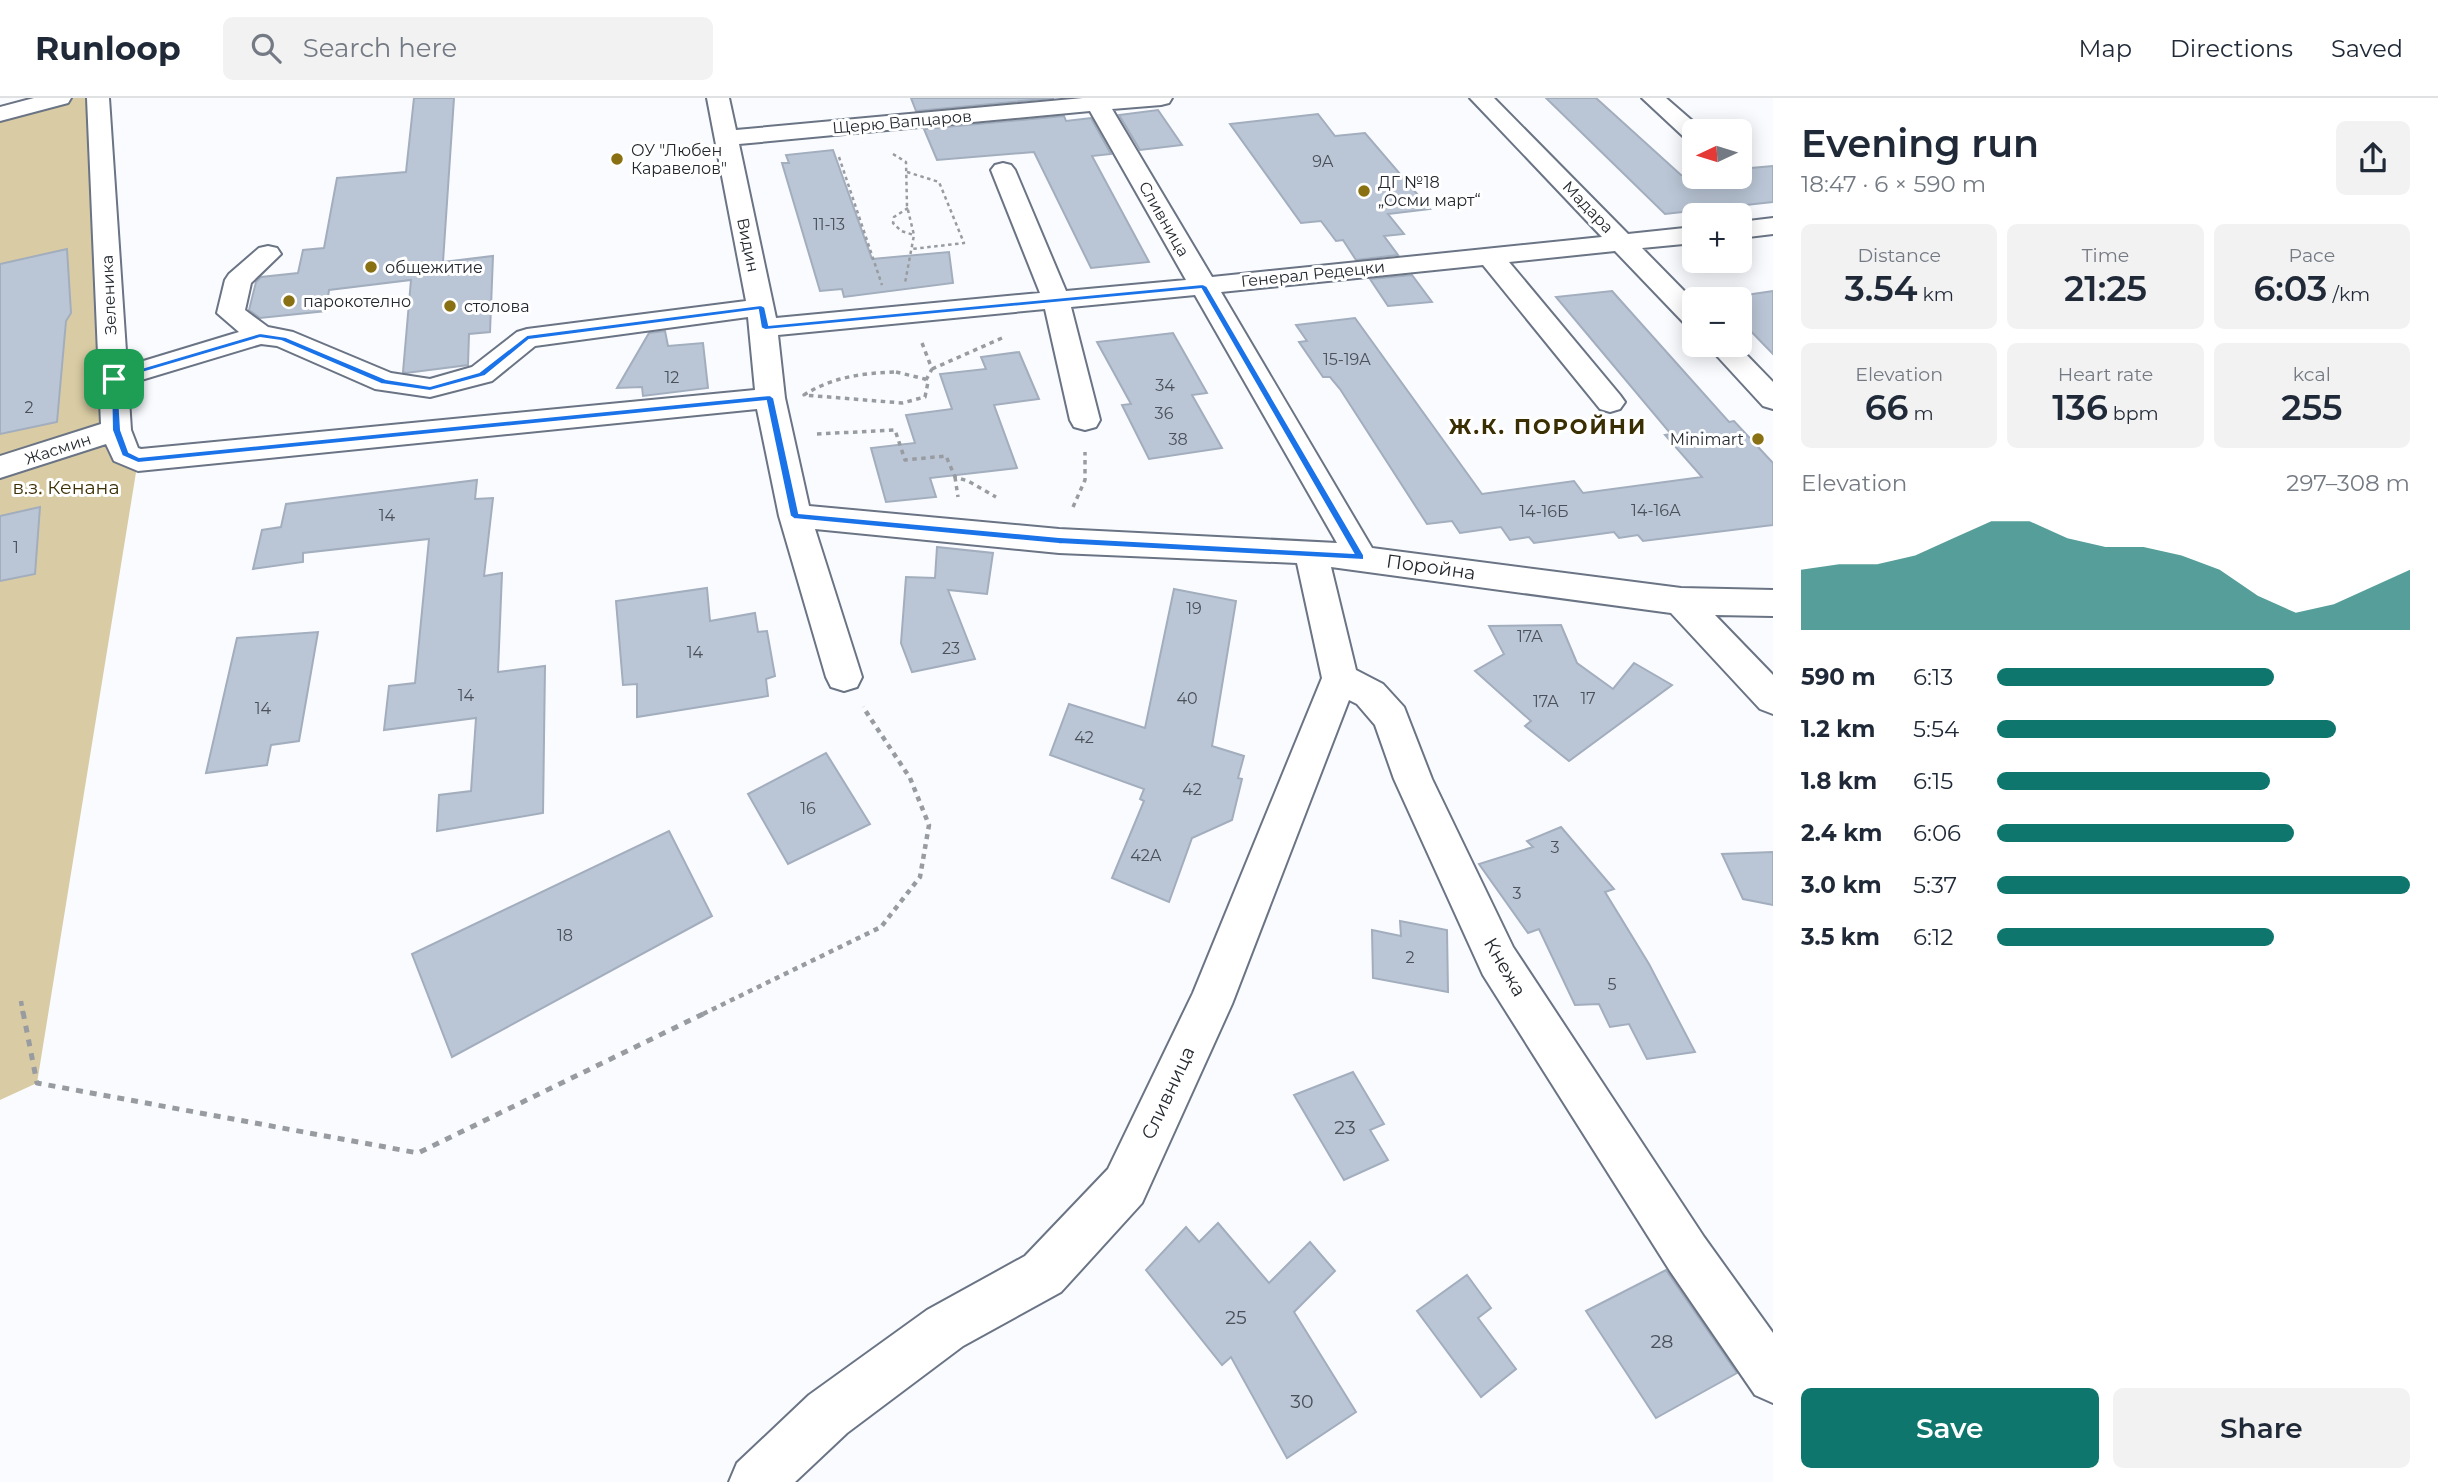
<!DOCTYPE html>
<html lang="en">
<head>
<meta charset="utf-8">
<style>
  :root { --surface:#fff; --page:#f2f2f3; --text:#1f2937; --muted:#747a83; --line:#e0e1e3; --accent:#0f766e }
  body { margin:0; font-family:Montserrat,sans-serif; background:var(--page); color:var(--text); height:100vh; display:flex; flex-direction:column; font-size:26px; white-space:nowrap }
  * { box-sizing:border-box; margin:0 }
  p { font-size:23px; color:var(--muted) }
  .icon { flex:none; width:38px; height:38px; fill:none; stroke:currentColor; stroke-width:2; stroke-linecap:round; stroke-linejoin:round }
  .map { position:relative; flex:1; overflow:hidden }
  .panel { display:flex; flex-direction:column; background:var(--surface); width:665px }
  .panel>* { flex:none }
  .needle { width:46px; rotate:266deg }
  .buttons { position:absolute; left:1682px; top:21px; display:grid; gap:14px }
  .buttons a { display:grid; place-items:center; width:70px; height:70px; border-radius:10px; background:var(--surface); box-shadow:0 4px 18px #0003; font-size:35px }
  .pin { position:absolute; display:grid; place-items:center; width:60px; height:60px; color:#fff; margin:-30px; border-radius:14px; box-shadow:0 4px 10px #0006 }
  .round { display:grid; place-items:center; flex:none; width:74px; height:74px; border-radius:10px; background:var(--page) }
  .overview { display:flex; align-items:center; justify-content:space-between; height:119px; padding:0 28px }
  h1 { font-size:38px; font-weight:600; line-height:52px }
  .stats { display:grid; grid-template-columns:repeat(3,1fr); gap:10px; height:119px; padding:7px 28px }
  .stats div { display:grid; align-content:center; border-radius:10px; background:var(--page); text-align:center }
  .stats b { font-size:35px; font-weight:600 }
  .stats small { font-size:19px; font-weight:400 }
  .stats p { font-size:19px }
  .chart { height:196px; padding:14px 28px }
  .chart p { display:flex; justify-content:space-between }
  .chart svg { width:100%; height:126px; margin-top:7px; fill:var(--accent); opacity:.7 }
  .button { display:flex; gap:14px; margin-top:auto; padding:14px 28px }
  .button a { flex:1; height:80px; border-radius:10px; background:var(--accent); color:#fff; font-size:28px; font-weight:600; line-height:80px; text-align:center }
  .button a+a { background:var(--page); color:var(--text) }
  ul { padding:0 28px; list-style:none; font-size:23px }
  li { display:grid; grid-template-columns:112px 84px 1fr; align-items:center; height:52px }
  li i { height:18px; border-radius:9px; background:var(--accent) }
  header { display:flex; align-items:center; gap:42px; box-sizing:border-box; height:98px; padding:0 35px; background:var(--surface); border-bottom:2px solid var(--line) }
  header strong { font-size:33px }
  nav { display:flex; gap:38px; margin-inline-start:auto; font-size:24px }
  .search { width:490px; height:63px; background:var(--page); display:flex; align-items:center; gap:18px; box-sizing:border-box; padding:0 24px; border-radius:10px; color:var(--muted); font-size:26px }
  main { display:flex; flex:1; min-height:0 }
  .map>svg:first-child { display:block }
</style>
</head>
<body>
<header>
<strong>Runloop</strong>
<div class="search"><svg class="icon" aria-label="search" viewBox="0 0 24 24"><circle cx="10" cy="10" r="6"/><path d="M15 15l6 6"/></svg>Search here</div>
<nav><a>Map</a><a>Directions</a><a>Saved</a></nav>
</header>
<main>
<div class="map">
<svg width="1773" height="1384" viewBox="0 0 1773 1384">
  <rect width="100%" height="100%" fill="#f9fbff"/>
  <!-- green -->
  <polygon fill="#d9cca4" points="60,0 98,0 116,332 138,362 37,985 0,1002 0,16"/>
  <!-- building -->
  <g fill="#bac6d6" stroke="#a2adbd" stroke-width="2">
    <polygon points="414,0 454,0 443,164 493,158 490,234 469,236 468,267 406,275 403,274 411,182 329,192 326,213 260,220 249,212 256,184 261,179 298,175 303,152 324,150 337,80 406,74"/>
    <polygon points="911,0 1054,0 916,13"/>
    <polygon points="1546,0 1596,0 1681,77 1740,79 1740,71 1773,68 1773,104 1665,116"/>
    <polygon points="1158,12 1182,47 1140,52 1119,17"/>
    <polygon points="1318,16 1335,38 1365,35 1430,111 1388,116 1404,136 1384,138 1398,157 1356,162 1343,142 1336,143 1321,123 1301,125 1230,26"/>
    <polygon points="1064,18 1066,23 1091,20 1111,56 1092,58 1149,164 1091,170 1034,54 937,62 924,31"/>
    <polygon points="833,52 872,161 949,154 953,185 844,199 842,191 820,193 782,65 789,65 786,57"/>
    <polygon points="67,151 71,215 66,223 57,324 0,336 0,166"/>
    <polygon points="1412,177 1432,204 1388,208 1370,181"/>
    <polygon points="1612,193 1729,324 1734,323 1773,365 1773,427 1643,443 1638,437 1619,440 1614,434 1534,445 1529,439 1510,442 1501,429 1460,435 1452,423 1427,426 1340,291 1330,279 1323,279 1299,244 1307,243 1296,227 1355,220 1482,396 1574,383 1583,395 1702,379 1665,337 1671,336 1556,199"/>
    <polygon points="1773,193 1773,256 1740,222 1740,201 1719,201"/>
    <polygon points="665,233 668,248 703,245 708,290 643,298 642,289 617,290 649,235"/>
    <polygon points="1173,235 1207,295 1192,297 1222,350 1149,361 1122,307 1131,306 1097,244"/>
    <polygon points="1019,254 1039,301 994,307 1017,370 930,380 936,399 886,404 871,350 915,345 906,317 952,311 940,276 986,271 981,259"/>
    <polygon points="477,382 475,401 493,400 484,478 502,475 498,574 545,568 543,715 437,733 439,697 471,693 476,620 384,632 389,588 415,585 429,441 303,455 303,464 253,471 262,432 281,429 286,406"/>
    <polygon points="40,409 35,476 0,483 0,418"/>
    <polygon points="937,449 993,455 987,496 948,492 975,561 912,574 901,545 906,479 935,480"/>
    <polygon points="707,490 710,523 755,515 758,534 767,533 775,578 766,581 768,598 637,619 637,586 623,587 616,503"/>
    <polygon points="1174,491 1236,503 1212,648 1244,658 1238,680 1242,681 1232,722 1192,740 1169,804 1112,780 1144,703 1140,701 1144,691 1050,657 1069,606 1145,630"/>
    <polygon points="1561,527 1577,565 1613,591 1634,565 1672,587 1569,663 1525,628 1531,623 1475,573 1504,556 1489,528"/>
    <polygon points="318,534 299,643 271,647 267,667 206,675 237,540"/>
    <polygon points="826,655 870,726 788,766 748,696"/>
    <polygon points="1561,729 1614,791 1605,794 1649,866 1695,954 1647,961 1629,926 1610,929 1599,906 1575,907 1539,831 1528,835 1479,766 1533,749 1527,743"/>
    <polygon points="669,733 712,818 452,959 412,856"/>
    <polygon points="1773,754 1773,807 1743,801 1722,756"/>
    <polygon points="1400,823 1447,832 1448,894 1373,880 1372,832 1401,838"/>
    <polygon points="1353,974 1384,1026 1370,1032 1388,1062 1344,1082 1294,997"/>
    <polygon points="1218,1125 1269,1185 1310,1144 1335,1173 1294,1214 1356,1314 1287,1360 1231,1259 1222,1267 1146,1172 1186,1129 1199,1144"/>
    <polygon points="1666,1172 1737,1275 1656,1320 1586,1213"/>
    <polygon points="1467,1177 1491,1210 1478,1220 1516,1271 1481,1299 1417,1213"/>
  </g>
  <g fill="none" stroke-linecap="round" stroke-linejoin="round">
    <defs>
      <g id="minor">
        <path d="M87,0H109L127,268L239,234L217,215L225,182L229,176L259,150L268,148L277,150L281,156L251,185L245,212L268,229L293,234L391,275L430,281L472,269L517,234L527,231L746,203L707,0H729L736,32L1083,0H1172L1169,5L1161,7L1112,11L1212,179L1602,139L1470,0H1494L1628,136L1694,129V145L1642,150L1694,203V227L1684,225L1615,153L1509,164L1620,297L1625,304L1620,311L1610,314L1600,311L1483,167L1221,194L1372,450L1681,490L1773,492V518L1715,517L1773,577V616L1760,611L1671,515L1331,469L1356,572L1383,586L1404,609L1432,681L1513,849L1704,1139L1773,1235V1305L1755,1297L1670,1173L1483,877L1394,681L1375,627L1357,606L1349,602L1232,906L1142,1105L1061,1194L963,1248L847,1335L795,1384H729L737,1365L809,1297L927,1212L1025,1158L1108,1071L1193,895L1322,580L1297,465L1059,455L815,431L862,579L857,589L844,593L831,589L826,579L779,418L757,311L138,373L114,363L106,346L0,380V358L101,326ZM1090,13L1186,182L1066,193L1015,72L1011,67L1003,65L995,67L991,72L1040,195L776,220L739,46ZM1195,197L1337,445L1059,431L809,408L785,300L778,237L1045,211L1070,322L1074,329L1085,332L1096,329L1100,322L1071,209ZM748,219L755,292L141,351L138,350L131,332L128,286L261,246L277,248L375,291L430,299L492,283L535,248Z"/>
        <polygon points="1642,0 1666,0 1704,33 1694,33 1694,43 1686,41"/>
        <polygon points="1773,120 1773,136 1740,140 1740,124"/>
        <polygon points="1707,247 1737,247 1773,284 1773,311 1763,308"/>
      </g>
      <polygon id="major" points="34,0 71,0 68,5 0,23 0,9"/>
    </defs>
    <!-- minor casing -->
    <use href="#minor" stroke="#6a7484" stroke-width="4"/>
    <!-- major casing -->
    <use href="#major" stroke="#6a7484" stroke-width="4"/>
    <!-- path-far3 -->
    <g stroke="#989ca1" stroke-width="2.5" stroke-dasharray="3.5 3.5" stroke-linecap="butt">
      <polyline points="893,56 906,64 907,108 914,137 905,185"/>
      <polyline points="839,59 882,187"/>
      <polyline points="907,74 939,84 964,145 912,151"/>
      <polyline points="908,110 894,119 893,125 901,133 914,137"/>
    </g>
    <!-- path-far2 -->
    <g stroke="#989ca1" stroke-width="3.5" stroke-dasharray="4.5 4.5" stroke-linecap="butt">
      <polyline points="922,245 932,271 926,282"/>
      <polyline points="932,271 1002,240"/>
      <path d="M896,274L925,281L928,284L925,299L902,305L804,297C832,279 863,275 896,274Z"/>
      <polyline points="817,336 895,332 905,362 946,358 955,379 968,383 996,399"/>
      <polyline points="955,379 958,399"/>
      <polyline points="1073,409 1085,382 1085,354"/>
    </g>
    <!-- path-far1 -->
    <g stroke="#989ca1" stroke-width="4.5" stroke-dasharray="5 5" stroke-linecap="butt">
      <polyline points="21,903 23,916"/>
      <polyline points="703,916 881,829 920,779 929,727 910,680 863,609"/>
    </g>
    <!-- path -->
    <polyline stroke="#989ca1" stroke-width="5" stroke-dasharray="7 7" stroke-linecap="butt" points="23,914 37,985 418,1055 707,914"/>
    <!-- minor -->
    <use href="#minor" fill="#fff" fill-rule="evenodd"/>
    <!-- major -->
    <use href="#major" fill="#fff" fill-rule="evenodd"/>
  </g>
  <!-- route -->
  <path fill="#1a73e8" stroke="#fff" stroke-width="2" fill-rule="evenodd" d="M1203,186L1207,188L1364,457V462L1059,446L794,421L790,418L766,303L138,365L122,358L112,332L111,279L260,235L286,239L386,281L430,288L479,274L527,237L761,207L765,209L769,227ZM1201,191L1353,455L1059,439L799,415L774,300L770,297L139,359L129,354L121,332L118,282L260,240L281,243L381,286L430,293L485,278L529,242L758,212L761,230L765,232Z"/>
  <!-- markers -->
  <g fill="#897012" stroke="#fff" stroke-width="2.5">
    <circle cx="617" cy="61" r="7"/>
    <circle cx="1364" cy="93" r="7"/>
    <circle cx="371" cy="169" r="7"/>
    <circle cx="289" cy="203" r="7"/>
    <circle cx="450" cy="208" r="7"/>
    <circle cx="1758" cy="341" r="7"/>
  </g>
  <g text-anchor="middle" dominant-baseline="central" stroke-width="6" stroke-linejoin="round" paint-order="stroke">
    <!-- far-street labels -->
    <g font-size="16" fill="#24292f" stroke="#fff">
      <text transform="translate(902 24) rotate(-5)">Щерю Вапцаров</text>
      <text transform="translate(1588 109) rotate(46)">Мадара</text>
      <text transform="translate(1164 121) rotate(60)">Сливница</text>
      <text transform="translate(748 147) rotate(78)">Видин</text>
      <text transform="translate(1313 176) rotate(-6)">Генерал Редецки</text>
      <text transform="translate(109 197) rotate(-93)">Зеленика</text>
      <text transform="translate(58 351) rotate(-18)">Жасмин</text>
    </g>
    <!-- far-poi labels -->
    <g font-size="16" fill="#24292f" stroke="#fff" text-anchor="start">
      <text x="631" y="52">ОУ "Любен<tspan x="631" dy="18">Каравелов"</tspan></text>
      <text x="1378" y="84">ДГ №18<tspan x="1378" dy="18">„Осми март“</tspan></text>
      <text x="385" y="169">общежитие</text>
      <text x="303" y="203">парокотелно</text>
      <text x="464" y="208">столова</text>
      <text x="1744" y="341" text-anchor="end">Minimart</text>
    </g>
    <!-- number labels -->
    <g font-size="16" fill="#4a5059">
      <text x="1323" y="63">9А</text>
      <text x="829" y="126">11-13</text>
      <text x="1347" y="261">15-19А</text>
      <text x="672" y="279">12</text>
      <text x="1165" y="287">34</text>
      <text x="29" y="309">2</text>
      <text x="1164" y="315">36</text>
      <text x="1178" y="341">38</text>
      <text x="1656" y="412">14-16А</text>
      <text x="1544" y="413">14-16Б</text>
      <text x="387" y="417">14</text>
      <text x="16" y="449">1</text>
      <text x="1194" y="510">19</text>
      <text x="1530" y="538">17А</text>
      <text x="951" y="550">23</text>
      <text x="695" y="554">14</text>
      <text x="466" y="597">14</text>
      <text x="1187" y="600">40</text>
      <text x="1588" y="600">17</text>
      <text x="1546" y="603">17А</text>
      <text x="263" y="610">14</text>
      <text x="1084" y="639">42</text>
      <text x="1192" y="691">42</text>
      <text x="808" y="710">16</text>
      <text x="1555" y="749">3</text>
      <text x="1146" y="757">42А</text>
      <text x="1517" y="795">3</text>
      <text x="565" y="837">18</text>
      <text x="1410" y="859">2</text>
      <text x="1612" y="886">5</text>
    </g>
    <!-- park labels -->
    <g font-size="19" fill="#3d3005" stroke="#fff">
      <text x="66" y="389">в.з. Кенана</text>
    </g>
    <!-- street labels -->
    <g font-size="19" fill="#24292f" stroke="#fff">
      <text transform="translate(1431 469) rotate(8)">Поройна</text>
      <text transform="translate(1505 869) rotate(60)">Кнежа</text>
      <text transform="translate(1168 995) rotate(-65)">Сливница</text>
    </g>
    <!-- near-number labels -->
    <g font-size="19" fill="#4a5059">
      <text x="1345" y="1029">23</text>
      <text x="1236" y="1219">25</text>
      <text x="1662" y="1243">28</text>
      <text x="1302" y="1303">30</text>
    </g>
    <!-- far-district labels -->
    <g font-size="21" font-weight="bold" letter-spacing="2" fill="#3a2e03" stroke="#fff">
      <text x="1548" y="328">Ж.К. ПОРОЙНИ</text>
    </g>
  </g>
</svg>
<div class="buttons">
<a><svg class="needle" viewBox="-14 -14 28 28"><path d="M0-13l5 13h-10z" fill="#e53935"/><path d="M0 13l5-13h-10z" fill="#747a83"/></svg></a>
<a>+</a>
<a>−</a>
</div>
<div class="pin" style="left:114px;top:281px;background:#1e9e55"><svg class="icon" aria-label="arrive" viewBox="0 0 24 24"><path d="M6 21V4h12l-3 4 3 4H6"/></svg></div>
</div>
<section class="panel">
<div class="overview"><div><h1>Evening run</h1><p>18:47 · 6 × 590 m</p></div><a class="round"><svg class="icon" aria-label="share" viewBox="0 0 24 24"><path d="M12 15V3M7 8l5-5 5 5M5 13v7h14v-7"/></svg></a></div>
<div class="stats">
<div><p>Distance</p><b>3.54<small> km</small></b></div>
<div><p>Time</p><b>21:25</b></div>
<div><p>Pace</p><b>6:03<small> /km</small></b></div>
</div>
<div class="stats">
<div><p>Elevation</p><b>66<small> m</small></b></div>
<div><p>Heart rate</p><b>136<small> bpm</small></b></div>
<div><p>kcal</p><b>255</b></div>
</div>
<div class="chart"><p><span>Elevation</span>297–308 m</p>
<svg viewBox="0 0 160 44" preserveAspectRatio="none"><path d="M0 44V23L10 21L20 21L30 18L40 12L50 6L60 6L70 12L80 15L90 15L100 18L110 23L120 32L130 38L140 35L150 29L160 23V44z"/></svg>
</div>
<ul>
<li><b>590 m</b>6:13<i style="width:67%"></i></li>
<li><b>1.2 km</b>5:54<i style="width:82%"></i></li>
<li><b>1.8 km</b>6:15<i style="width:66%"></i></li>
<li><b>2.4 km</b>6:06<i style="width:72%"></i></li>
<li><b>3.0 km</b>5:37<i style="width:100%"></i></li>
<li><b>3.5 km</b>6:12<i style="width:67%"></i></li>
</ul>
<div class="button"><a>Save</a><a>Share</a></div>
</section>
</main>
</body>
</html>
